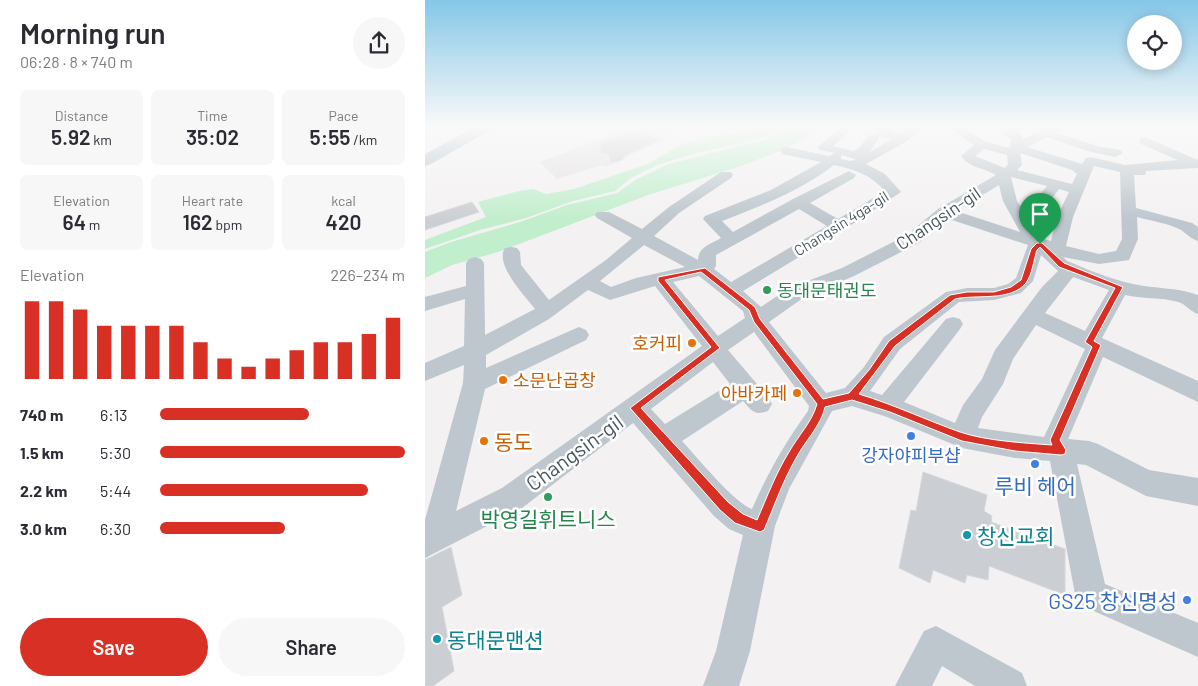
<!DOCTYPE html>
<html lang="en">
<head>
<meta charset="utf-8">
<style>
  :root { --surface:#fff; --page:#f7f7f7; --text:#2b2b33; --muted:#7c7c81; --accent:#d93025 }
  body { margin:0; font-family:Barlow,"Noto Sans KR",sans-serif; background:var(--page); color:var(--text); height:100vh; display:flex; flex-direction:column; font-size:19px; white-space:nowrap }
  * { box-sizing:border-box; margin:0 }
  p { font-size:16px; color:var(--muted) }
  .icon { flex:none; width:28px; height:28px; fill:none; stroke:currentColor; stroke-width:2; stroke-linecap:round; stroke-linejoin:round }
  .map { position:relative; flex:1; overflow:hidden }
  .details { display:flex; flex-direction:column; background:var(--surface); width:425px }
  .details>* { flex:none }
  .buttons { position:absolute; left:702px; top:15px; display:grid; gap:10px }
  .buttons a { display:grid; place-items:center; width:55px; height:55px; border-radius:50%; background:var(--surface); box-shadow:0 2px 12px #0003; font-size:25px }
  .pin { position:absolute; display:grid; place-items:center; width:42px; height:42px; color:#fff; margin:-51px -21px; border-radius:50% 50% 50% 0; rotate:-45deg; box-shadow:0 0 5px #0007 }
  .pin .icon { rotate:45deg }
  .round { display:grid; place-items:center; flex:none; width:52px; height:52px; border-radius:26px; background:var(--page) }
  .overview { display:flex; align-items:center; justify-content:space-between; height:85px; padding:0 20px }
  h1 { font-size:28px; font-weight:600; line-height:38px }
  .figures { display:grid; grid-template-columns:repeat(3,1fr); gap:8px; height:85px; padding:5px 20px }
  .figures div { display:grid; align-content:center; border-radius:8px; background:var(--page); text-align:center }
  .figures b { font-size:21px; font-weight:600 }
  .figures small { font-size:14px; font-weight:400 }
  .figures p { font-size:14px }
  .chart { height:140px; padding:10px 20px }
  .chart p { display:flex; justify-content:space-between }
  .chart svg { width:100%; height:90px; margin-top:5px; stroke:var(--accent); stroke-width:6 }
  .cta { display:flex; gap:10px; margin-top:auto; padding:10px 20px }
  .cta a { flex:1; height:58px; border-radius:30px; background:var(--accent); color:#fff; font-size:20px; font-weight:600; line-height:58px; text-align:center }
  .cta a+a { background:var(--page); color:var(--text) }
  ul { padding:0 20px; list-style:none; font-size:16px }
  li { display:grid; grid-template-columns:80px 60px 1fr; align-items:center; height:38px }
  li i { height:12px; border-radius:6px; background:var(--accent) }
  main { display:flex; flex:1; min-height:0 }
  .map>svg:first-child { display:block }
</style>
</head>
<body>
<main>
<section class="details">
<div class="overview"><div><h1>Morning run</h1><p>06:28 · 8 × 740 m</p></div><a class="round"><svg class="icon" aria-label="share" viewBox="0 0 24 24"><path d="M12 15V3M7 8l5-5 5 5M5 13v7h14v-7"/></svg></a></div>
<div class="figures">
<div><p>Distance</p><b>5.92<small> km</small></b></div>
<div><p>Time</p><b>35:02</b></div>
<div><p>Pace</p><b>5:55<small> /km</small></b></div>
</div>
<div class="figures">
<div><p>Elevation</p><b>64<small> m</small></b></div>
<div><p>Heart rate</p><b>162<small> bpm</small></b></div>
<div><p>kcal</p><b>420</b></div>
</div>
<div class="chart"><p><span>Elevation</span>226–234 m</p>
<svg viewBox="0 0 160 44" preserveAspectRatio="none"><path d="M5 44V6M15 44V6M25 44V10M35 44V18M45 44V18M55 44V18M65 44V18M75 44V26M85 44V34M95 44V38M105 44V34M115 44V30M125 44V26M135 44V26M145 44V22M155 44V14"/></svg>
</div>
<ul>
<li><b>740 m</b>6:13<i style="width:61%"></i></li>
<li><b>1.5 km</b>5:30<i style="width:100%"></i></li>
<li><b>2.2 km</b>5:44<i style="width:85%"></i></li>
<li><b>3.0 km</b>6:30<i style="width:51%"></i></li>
</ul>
<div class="cta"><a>Save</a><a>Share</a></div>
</section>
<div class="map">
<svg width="773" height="686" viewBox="0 0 773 686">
  <rect width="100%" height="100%" fill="#f3f1f1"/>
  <!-- education -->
  <polygon fill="#e4e2e2" points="211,125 241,125 248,129 232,135 240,139 203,156 198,160 180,167 177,165 132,179 115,162"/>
  <!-- green -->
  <g fill="#c1eecc">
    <polygon points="347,125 364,125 335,139 271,153 232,165 206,178 190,191 148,201 101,218 55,230 0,249 0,240 61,217 53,202 94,191 108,189 121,194 149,189 223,164 256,144"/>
    <polygon points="369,125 403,125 360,149 319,165 223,195 73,252 27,265 0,278 0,252 26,242 95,222 142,205 192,193 212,179 244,164 342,139"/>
  </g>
  <!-- building -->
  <g fill="#cbced3" stroke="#d5d8dc">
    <polygon points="209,130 234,140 200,155 197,160 194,161 186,162 184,154 175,152 176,143"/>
    <polygon points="47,202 54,212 0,230 0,217"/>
    <polygon points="498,472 562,495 559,511 567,516 566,522 640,549 640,595 564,566 563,580 542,575 540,583 508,570 505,583 474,568 486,510 491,511"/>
    <polygon points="26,547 37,595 17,607 29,671 8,686 0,686 0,560"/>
  </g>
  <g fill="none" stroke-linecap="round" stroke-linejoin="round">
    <!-- minor -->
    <g fill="#bdc7cd" fill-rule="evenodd">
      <path d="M439,125H465L469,128L466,132L475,134L487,125H501L482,141L441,164L460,174L476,192L420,229L318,291L336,307L364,288L417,268L482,235L513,209L571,175C560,168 544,168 536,156L549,145L520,125H534L561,142L585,148L586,139L577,133L590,125H605L593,133L596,134L598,139L630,125H645L632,133L672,146L696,150L697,153L691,157L666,152L622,137L602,147L657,164L661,158L666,157L700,165L753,160L716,144L714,141L716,138L720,137L773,160V168L721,171L720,175H709L711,208L767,223L773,227V241C766,239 762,234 756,230C742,223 727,221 712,217L713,239L704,260L674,264L638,257L642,261C664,270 685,279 708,284C730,289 751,287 773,295V314C764,311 761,304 753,302C736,297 717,299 700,295L677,338L773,381V402L678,357L643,439L664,441L673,444L724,470L773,478V506L721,496L661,465L652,464L680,584L773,623V657L655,605L650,594L625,461L590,458L537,448L462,417L427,406L407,411L364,489L350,526L325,651L314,686H278L291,651L318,535L304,529L289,516L208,423L97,508L0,558V520L38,383L39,365L0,381V363L39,346L40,299L0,311V297L41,286V263L44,259L50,257L56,259L59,263L60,335L110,309C100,296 69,264 80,248L86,247L92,248L95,252L96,265L124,300L181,260L207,238L172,218L170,215L172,212H184L217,229L244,207L296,172H306L308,175L306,178L254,213L229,236L273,260C273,247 286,244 296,238L278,219L280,216L346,190L396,162L357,154L356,151L357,148L362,147L404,156L410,153L395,150L393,147L415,128L419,127L425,131L408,146L429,151L435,147L444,135H452L450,133L453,130L441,127ZM453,136L467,139L445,152L454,138ZM559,149L582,155L583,164L580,168L550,156ZM595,153L647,170L652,174L647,184L592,170L597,165ZM416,155L431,159L426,161L416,159ZM409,165C430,170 445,174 460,191L413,219L385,203L429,178L431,175L424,171L368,199L308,232L297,221C336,206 375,191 409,165ZM669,166L695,172L697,239L691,251L674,254L641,246L648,217ZM586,177L622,186L600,213L592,201ZM574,185L578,201L595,232L531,211ZM634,189L644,192L632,217L626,241L619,239L607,225ZM374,209L402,226L306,282L289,269L291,266V255ZM521,218L603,245L591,278L583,284L569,288H542L521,292L459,337L439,367L420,388L401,393L344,322L378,298L429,276L494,243ZM219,245L260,267L211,278L186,287L175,281ZM616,255L633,271L617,287L570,350L557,379L538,405L530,423L479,402L535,329L538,324L535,319L528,317L521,319L457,395L445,391L475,349L534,302L569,300L596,293L608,281ZM274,276L318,311L320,318L293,336L248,282ZM648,277L684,290L660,331L620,313ZM230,286L277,346L77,488L31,511L60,389L161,340L164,335L161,330L154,327L147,330L61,368V355L124,319L163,290L185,300ZM611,325L660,349L619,437L553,428L557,417L578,384L588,359ZM329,332L384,406L383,411C360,443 343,472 327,509C309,503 272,457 257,441L318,401C327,411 329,416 343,411L347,404L343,397L303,350ZM288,362L305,384L240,424L226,409Z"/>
      <polygon points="511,626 597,673 602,686 550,686 517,666 507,686 470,686 499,631"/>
    </g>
    <!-- major -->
    <polygon fill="#b1c4ce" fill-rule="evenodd" points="54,125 71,125 69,128 6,164 0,166 0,154"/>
  </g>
  <!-- sky -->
  <linearGradient id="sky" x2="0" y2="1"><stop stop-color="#85c7e8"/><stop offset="0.57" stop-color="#faf9f9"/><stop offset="1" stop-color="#faf9f9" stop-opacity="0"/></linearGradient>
  <rect width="773" height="221" fill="url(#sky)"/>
  <!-- route -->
  <path fill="#d93025" stroke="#fff" fill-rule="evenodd" d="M612,243H617L639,263L698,287L669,341L676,345L635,440L641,450L640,454L636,455L590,451L537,441L465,412L427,400L400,407C396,426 379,442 370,460C357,483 349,507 339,530L335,532L310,523L295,510L205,408L286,347L233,281V277L280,268L330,307L335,319L398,399L424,393L444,370L464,341L525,295L542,292H569L586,287L596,280L606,249ZM615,247L634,267L690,288L660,342L667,347L625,440L627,445C600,443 561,441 535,432C501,420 470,405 434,394L470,346L530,299C552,294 585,302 601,283C607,275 609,259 612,250ZM276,272L324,310L329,322L392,404C387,422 373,436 364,452C351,473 342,497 332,520L318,514L303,502L216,408L295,348L240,280Z"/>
  <!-- markers -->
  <g fill="#2e9e5b" stroke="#fff" stroke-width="2">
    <circle cx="342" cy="290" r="5"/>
    <circle cx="123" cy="497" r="5"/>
  </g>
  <g fill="#e8710a" stroke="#fff" stroke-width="2">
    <circle cx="267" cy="343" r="5"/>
    <circle cx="78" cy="380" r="5"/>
    <circle cx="372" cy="393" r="5"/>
    <circle cx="59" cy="441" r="5"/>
  </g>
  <g fill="#3f7fe0" stroke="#fff" stroke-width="2">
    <circle cx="486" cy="436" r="5"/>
    <circle cx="610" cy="464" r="5"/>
    <circle cx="762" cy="600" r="5"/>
  </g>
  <g fill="#0f9aa8" stroke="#fff" stroke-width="2">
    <circle cx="542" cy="535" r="5"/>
    <circle cx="12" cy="639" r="5"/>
  </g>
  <g text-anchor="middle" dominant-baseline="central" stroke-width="5" stroke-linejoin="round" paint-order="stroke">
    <!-- far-street labels -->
    <g font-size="15" fill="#49565d" stroke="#fff">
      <text transform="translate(416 223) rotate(-32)">Changsin 4ga-gil</text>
    </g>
    <!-- street labels -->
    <g font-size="18" fill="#49565d" stroke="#fff">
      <text transform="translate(513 218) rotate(-34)">Changsin-gil</text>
    </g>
    <!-- leisure labels -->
    <g font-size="18" fill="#27864d" stroke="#fff" text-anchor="start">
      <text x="352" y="290">동대문태권도</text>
    </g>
    <!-- food labels -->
    <g font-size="18" fill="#c56008" stroke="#fff" text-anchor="end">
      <text x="257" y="343">호커피</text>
      <text x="88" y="380" text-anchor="start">소문난곱창</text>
      <text x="362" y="393">아바카페</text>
    </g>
    <!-- shop labels -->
    <g font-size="18" fill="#366cbe" stroke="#fff">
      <text x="486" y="455">강자야피부샵</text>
    </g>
    <!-- near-food labels -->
    <g font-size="21" fill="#c56008" stroke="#fff" text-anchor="start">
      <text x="69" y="441">동도</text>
    </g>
    <!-- near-street labels -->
    <g font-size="21" fill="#49565d" stroke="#fff">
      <text transform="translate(149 452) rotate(-36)">Changsin-gil</text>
    </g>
    <!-- near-shop labels -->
    <g font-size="21" fill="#366cbe" stroke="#fff">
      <text x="610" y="485">루비 헤어</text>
      <text x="752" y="600" text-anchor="end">GS25 창신명성</text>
    </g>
    <!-- near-leisure labels -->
    <g font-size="21" fill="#27864d" stroke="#fff">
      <text x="123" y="518">박영길휘트니스</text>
    </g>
    <!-- near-culture labels -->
    <g font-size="21" fill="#0d838f" stroke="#fff" text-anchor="start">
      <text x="552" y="535">창신교회</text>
      <text x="22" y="639">동대문맨션</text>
    </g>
  </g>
</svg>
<div class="buttons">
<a><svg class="icon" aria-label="locate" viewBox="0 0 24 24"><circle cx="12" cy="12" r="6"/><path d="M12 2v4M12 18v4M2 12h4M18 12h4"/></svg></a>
</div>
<div class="pin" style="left:615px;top:244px;background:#1e9e55"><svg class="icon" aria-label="arrive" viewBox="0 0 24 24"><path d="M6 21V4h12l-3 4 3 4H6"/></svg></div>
</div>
</main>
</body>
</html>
